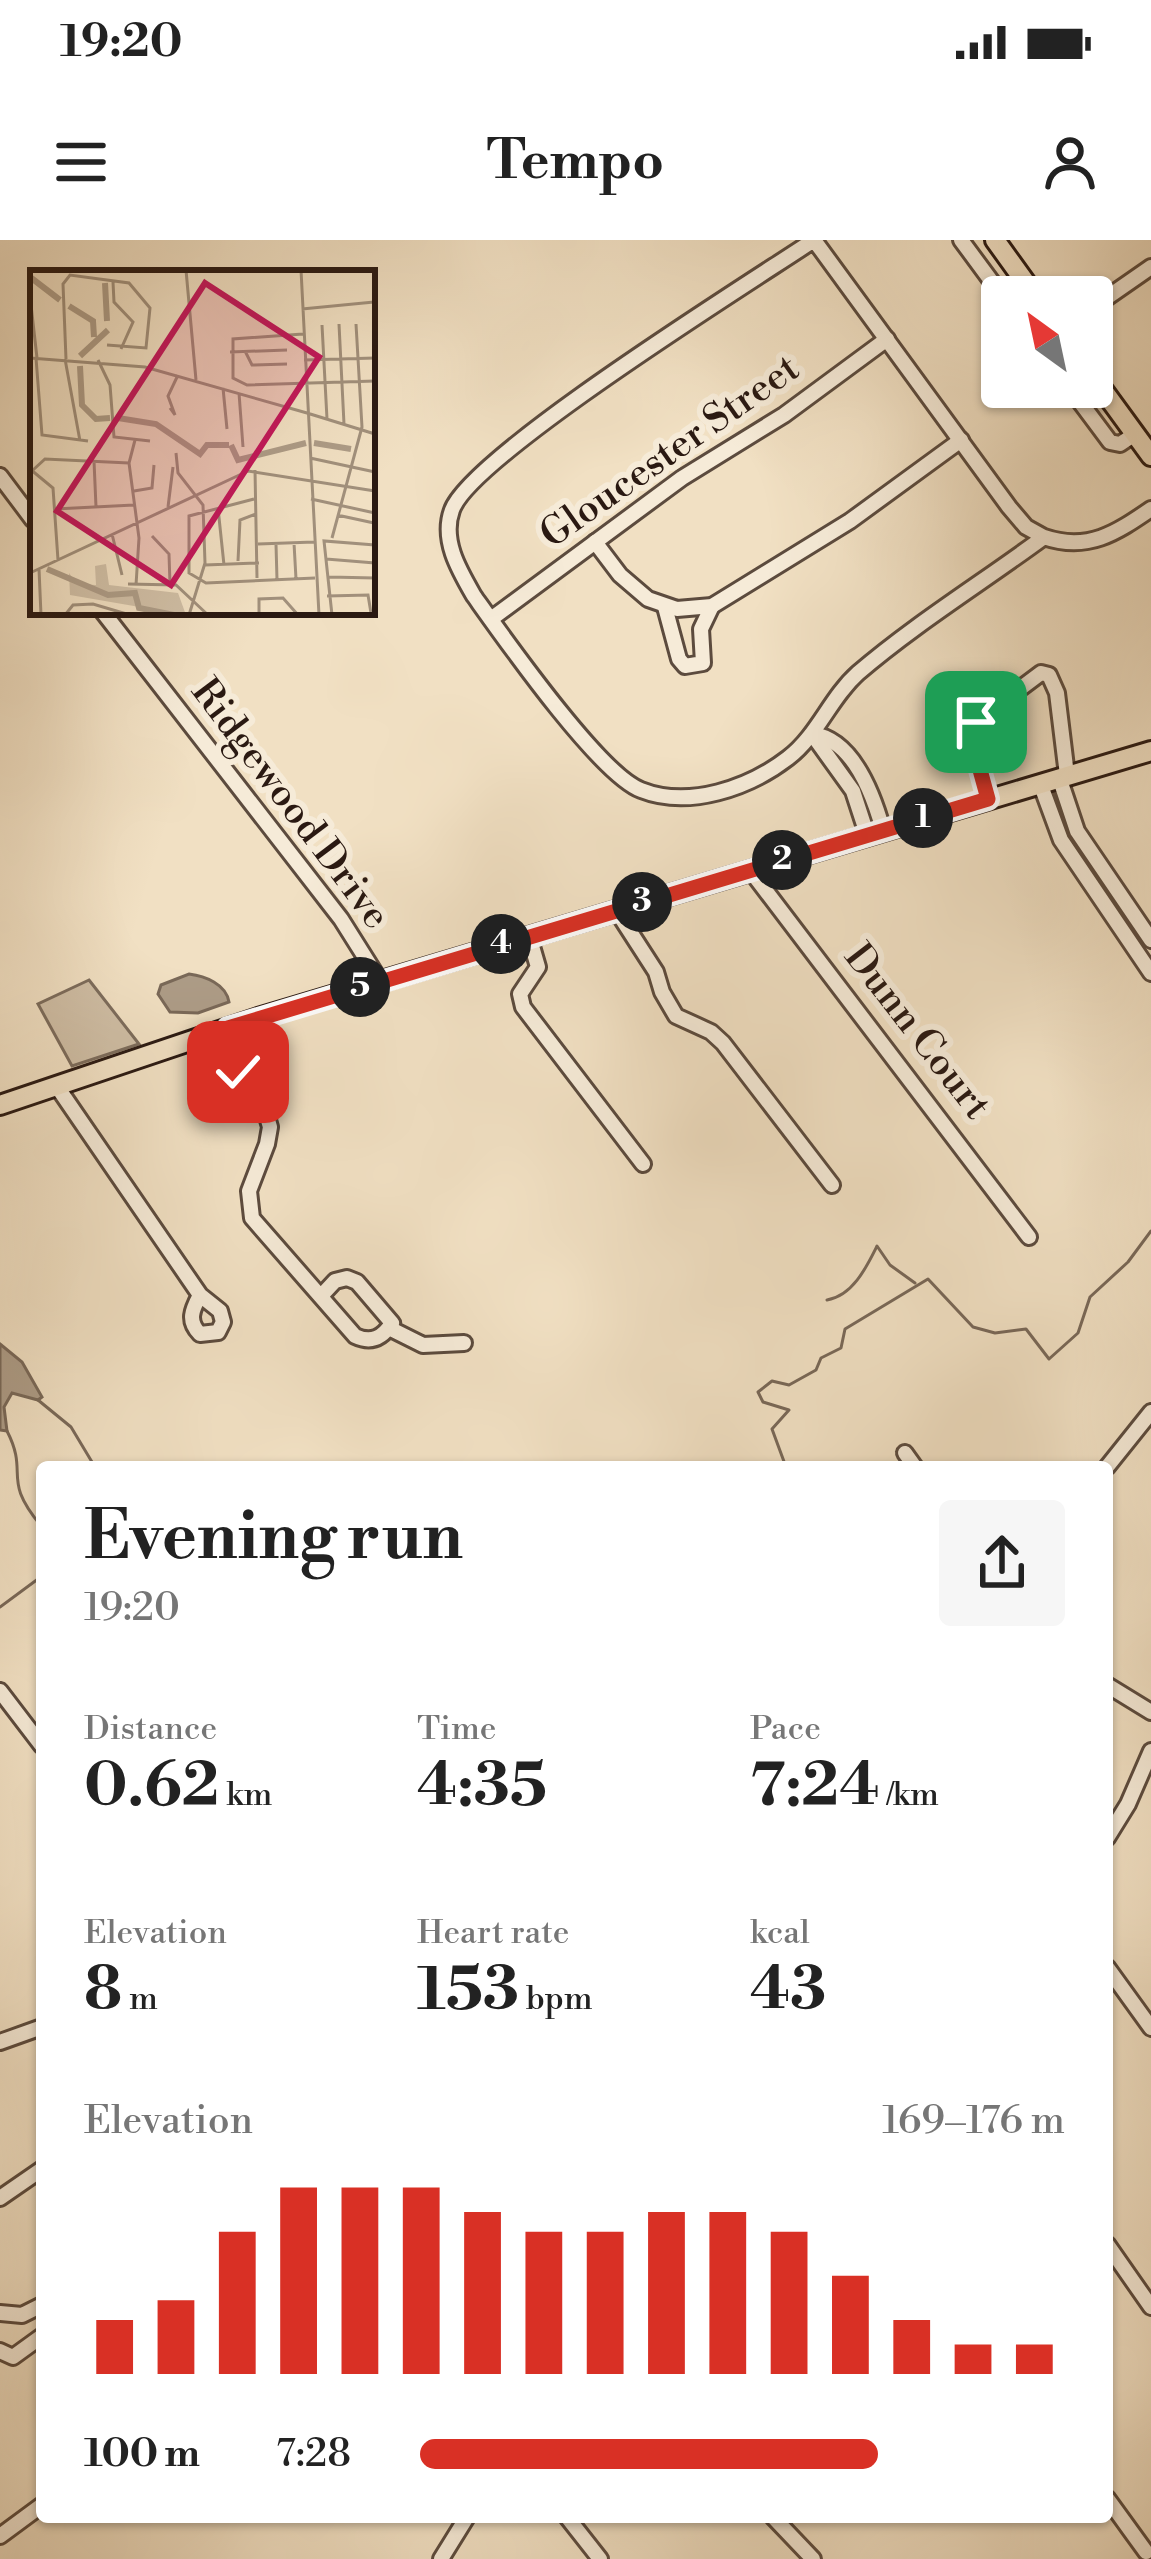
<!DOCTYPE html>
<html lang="en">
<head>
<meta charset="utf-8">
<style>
  :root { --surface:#fff; --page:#f6f6f6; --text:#222; --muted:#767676; --accent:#d93025 }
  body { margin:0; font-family:"Libre Bodoni",serif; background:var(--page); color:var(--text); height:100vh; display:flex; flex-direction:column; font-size:45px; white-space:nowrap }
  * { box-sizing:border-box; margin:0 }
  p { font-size:39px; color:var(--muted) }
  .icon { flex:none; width:66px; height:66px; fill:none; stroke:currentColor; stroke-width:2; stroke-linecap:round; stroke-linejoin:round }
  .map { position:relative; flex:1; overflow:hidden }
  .sheet { position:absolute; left:36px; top:1221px; width:1077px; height:1062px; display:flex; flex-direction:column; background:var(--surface); border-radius:12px; box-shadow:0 3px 9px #0004 }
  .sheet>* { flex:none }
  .needle { width:78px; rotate:327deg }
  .tools { position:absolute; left:981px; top:36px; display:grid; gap:24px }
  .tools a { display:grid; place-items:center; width:132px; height:132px; border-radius:12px; background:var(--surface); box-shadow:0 3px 9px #0004; font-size:60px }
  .pin { position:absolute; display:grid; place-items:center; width:102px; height:102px; color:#fff; margin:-51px; border-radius:24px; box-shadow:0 6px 18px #0006 }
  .km { position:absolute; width:60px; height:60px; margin:-30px; border-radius:50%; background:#222; color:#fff; font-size:33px; line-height:60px; text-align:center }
  .round { display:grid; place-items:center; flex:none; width:126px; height:126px; border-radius:12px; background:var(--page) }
  .headline { display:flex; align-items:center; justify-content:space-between; height:204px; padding:0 48px }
  h1 { font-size:66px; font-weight:800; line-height:90px }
  .metrics { display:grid; grid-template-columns:repeat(3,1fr); gap:18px; height:204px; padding:12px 48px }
  .metrics div { display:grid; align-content:center }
  .metrics b { font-size:60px; font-weight:800 }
  .metrics small { font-size:33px; font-weight:400 }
  .metrics p { font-size:33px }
  .chart { height:336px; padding:24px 48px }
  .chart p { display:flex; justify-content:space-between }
  .chart svg { width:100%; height:216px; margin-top:12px; stroke:var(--accent); stroke-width:6 }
  ul { padding:0 48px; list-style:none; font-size:39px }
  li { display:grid; grid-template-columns:192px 144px 1fr; align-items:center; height:90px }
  li i { height:30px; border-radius:15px; background:var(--accent) }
  .status { display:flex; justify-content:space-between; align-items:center; height:84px; padding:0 60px; background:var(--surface); direction:ltr }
  .status svg { height:33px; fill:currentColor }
  header { display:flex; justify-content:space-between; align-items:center; height:156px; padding:0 48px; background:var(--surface); font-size:54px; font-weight:800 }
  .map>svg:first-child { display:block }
</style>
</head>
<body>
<div class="status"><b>19:20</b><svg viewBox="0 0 49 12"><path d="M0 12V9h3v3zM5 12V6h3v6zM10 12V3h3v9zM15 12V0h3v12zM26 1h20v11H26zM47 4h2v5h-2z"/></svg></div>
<header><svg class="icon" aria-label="menu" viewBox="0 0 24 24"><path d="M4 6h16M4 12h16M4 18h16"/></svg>Tempo<svg class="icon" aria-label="person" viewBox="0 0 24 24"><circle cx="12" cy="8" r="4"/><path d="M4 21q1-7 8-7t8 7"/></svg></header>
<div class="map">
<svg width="1151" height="2319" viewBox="0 0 1151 2319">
  <rect width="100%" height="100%" fill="#f1e0c3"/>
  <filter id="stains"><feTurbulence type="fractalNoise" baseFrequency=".00167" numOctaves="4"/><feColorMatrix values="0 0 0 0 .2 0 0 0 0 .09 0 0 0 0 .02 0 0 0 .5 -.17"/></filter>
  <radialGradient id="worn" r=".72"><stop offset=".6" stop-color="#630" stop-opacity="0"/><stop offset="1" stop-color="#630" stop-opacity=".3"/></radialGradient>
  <!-- green -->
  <polygon fill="#cfbea5" stroke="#7c6c5c" stroke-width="3" points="89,740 139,804 72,826 38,764"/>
  <!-- water -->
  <g fill="#ad9c87" stroke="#796858" stroke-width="3">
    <path d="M189,734C205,736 226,744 229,762L198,773L170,772L158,754L161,745Z"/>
    <polygon points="0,1104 22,1122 42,1157 38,1160 12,1153 4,1167 7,1191 0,1190"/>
  </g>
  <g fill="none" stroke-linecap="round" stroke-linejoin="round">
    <!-- stream -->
    <g stroke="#796858" stroke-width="3">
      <path d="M827,1060C853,1056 867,1026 877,1006L890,1025L915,1043"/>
      <polyline points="38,1160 71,1187 95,1227"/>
      <path d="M7,1191C30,1236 0,1237 42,1287"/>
      <polyline points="535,1227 542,1224 557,1227"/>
      <polyline points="786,1227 772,1189 789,1170 763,1162 758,1152 772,1141 789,1145 816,1130 821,1118 841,1108 845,1089 928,1039 973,1087 995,1093 1026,1089 1049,1119 1078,1093 1090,1057 1128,1022 1151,991"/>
      <polyline points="0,1367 42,1336"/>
    </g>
    <defs>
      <g id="minor">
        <polyline points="961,0 1003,57"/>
        <polyline points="1092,68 1151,27"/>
        <polyline points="1069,147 1110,202 1120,204 1135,194"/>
        <polyline points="0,236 33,280"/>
        <path d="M1044,297L1026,287L1009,267L814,0C751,42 471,216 452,270C441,300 459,330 474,356C504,398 599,534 641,550C689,569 749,548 788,518C818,495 830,458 858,433C915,384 983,342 1044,297C1088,312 1116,293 1151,269"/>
        <polyline points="595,302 620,335 648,359 677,369 712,366 850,281 961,200"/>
        <polyline points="665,367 679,419 685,426 703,423 701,389 712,366"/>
        <polyline points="103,372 341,679 380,741"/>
        <polyline points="491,379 682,238 784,175 887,99"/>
        <path d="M812,494C853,499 873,554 883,590"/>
        <polyline points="812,494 853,551 867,594"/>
        <polyline points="1059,537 1077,591 1151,700"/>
        <polyline points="1040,543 1061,600 1151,733"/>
        <polyline points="988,559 974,508 976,482 1041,433 1049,435 1057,453 1067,535"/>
        <polyline points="750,630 1029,997"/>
        <polyline points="616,670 656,732 662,752 676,776 711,792 723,803 832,945"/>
        <polyline points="529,696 538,727 520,754 523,767 643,924"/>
        <path d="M228,788L244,808L253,828L270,887L267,904L249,951L252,978L355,1096C372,1104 383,1097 392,1083L357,1042L347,1038L335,1041L321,1056"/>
        <polyline points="228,788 238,832 257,852"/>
        <path d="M56,845L200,1055L220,1071L223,1082L218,1092L200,1094C187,1081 192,1070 200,1055"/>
        <polyline points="389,1088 423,1105 464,1103"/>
        <polyline points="905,1213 915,1227"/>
        <polyline points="1107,1227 1151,1172"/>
        <polyline points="1107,1445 1151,1472"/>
        <polyline points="0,1451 42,1506"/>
        <polyline points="1107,1598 1128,1564 1151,1511"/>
        <polyline points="1107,1727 1151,1788"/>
        <polyline points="0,1802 42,1787"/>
        <polyline points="0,1958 42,1929"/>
        <polyline points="1107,2004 1151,2067"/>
        <polyline points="0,2073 22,2075 42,2065"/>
        <polyline points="0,2111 13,2117 42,2096"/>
        <polyline points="1107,2258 1146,2312"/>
        <polyline points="567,2277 600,2319"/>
        <polyline points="773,2277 813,2319"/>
        <polyline points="0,2296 42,2265"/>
        <polyline points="441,2319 467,2277"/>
      </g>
      <g id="major">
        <polyline points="995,0 1036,57"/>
        <polyline points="1092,135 1151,216"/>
        <polyline points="0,865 258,778 1151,511"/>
      </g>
    </defs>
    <!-- minor casing -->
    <use href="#minor" stroke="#5c4b3e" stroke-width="20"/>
    <!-- major casing -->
    <use href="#major" stroke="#2a1912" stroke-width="24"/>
    <!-- minor -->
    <use href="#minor" stroke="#f6ebd8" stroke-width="14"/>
    <!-- major -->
    <use href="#major" stroke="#f1e0c3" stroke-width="18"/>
  </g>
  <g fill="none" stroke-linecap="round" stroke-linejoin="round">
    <defs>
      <polyline id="route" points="238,832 228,788 988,559 974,508 976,482"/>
    </defs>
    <!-- route casing -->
    <use href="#route" stroke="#fff" stroke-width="24"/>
    <!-- route -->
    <use href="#route" stroke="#d93025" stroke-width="15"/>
  </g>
  <g text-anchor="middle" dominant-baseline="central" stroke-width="12" stroke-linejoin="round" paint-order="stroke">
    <!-- street labels -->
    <g font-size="39" fill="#2a1912" stroke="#f6ebd8">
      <text transform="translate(670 212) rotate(-35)">Gloucester Street</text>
      <text transform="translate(290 564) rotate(53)">Ridgewood Drive</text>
      <text transform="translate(917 792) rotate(52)">Dunn Court</text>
    </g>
  </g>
  <!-- overview -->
  <g transform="translate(30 30)">
    <rect width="345" height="345" fill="#f1e0c3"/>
    <path d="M76,294L79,315L148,323L156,345L40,325L39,303L47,314L66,315L65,296Z" fill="#cfbea5"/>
    <path fill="none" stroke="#ad9c87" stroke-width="6" d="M0,7L30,30M75,13L77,51M39,36L63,51L64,67M50,86L78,60M50,96L52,135L66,149L80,148M88,148L126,154L170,184L177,175H199M284,173L321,179M201,175L208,190L276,173M17,299L78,325L105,323L109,338L144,345"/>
    <path fill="none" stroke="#a1907c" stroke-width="3" d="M156,0L166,110M271,0L289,345M83,12L84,32L103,52L91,79M0,26L7,88M272,39L344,32M309,54L314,154M292,55L297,149M273,64L203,69V108L217,115L345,111M215,81L222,95L257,94M200,82L257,80M0,88L115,97L277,143M6,88L12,165L58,171M35,89L50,171M36,89L33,14L40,5L99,13L120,38L116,78L77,75M68,90L80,115L84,167L120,171M274,90L345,88M193,118L197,159M209,123L213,177M140,138L145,145L138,126L148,105M277,143L345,164M105,170L99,193L109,268L106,315M146,183L148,203L173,235L175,293L159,345M280,188L345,202M64,191L66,237M0,199L23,218L28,290M3,200L15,189L99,193M225,200L227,308M104,221L122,218L124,195M345,228V266M224,229L159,246V303L176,313L285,308M281,229L345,243M138,237L143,197M188,238L194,295M25,239L104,235M307,245L344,253M82,264L92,305M122,266L139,284L140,314M302,268L332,157L326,54M264,273L266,309M228,274L284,272M246,274L247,310M296,289L345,293M208,291L210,250L226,244M175,295L229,293M9,299L11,345M0,303L218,201L345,221M299,307L345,308M98,314L146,315L178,345M297,326L338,325L341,343M35,345L43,335L63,334L100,345M229,345V329L253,328L268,345M302,345L294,271L345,275"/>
    <path fill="#c2185b" fill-opacity="0.15" stroke="#c2185b" stroke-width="6" d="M175,13L289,87L141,315L27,241Z"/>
    <rect width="345" height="345" fill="none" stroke="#2a1912" stroke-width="6"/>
  </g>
  <rect width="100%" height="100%" filter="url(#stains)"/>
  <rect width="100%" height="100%" fill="url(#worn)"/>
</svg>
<div class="tools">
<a><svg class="needle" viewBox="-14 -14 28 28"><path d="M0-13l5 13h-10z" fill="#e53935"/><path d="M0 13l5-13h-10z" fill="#767676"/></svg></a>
</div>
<div class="pin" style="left:976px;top:482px;background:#1e9e55"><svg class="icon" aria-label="arrive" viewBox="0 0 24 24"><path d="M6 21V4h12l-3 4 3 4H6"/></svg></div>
<div class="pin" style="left:238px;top:832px;background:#d93025"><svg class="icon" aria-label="check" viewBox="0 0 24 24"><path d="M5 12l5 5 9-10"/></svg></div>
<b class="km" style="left:923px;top:578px">1</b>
<b class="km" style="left:782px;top:620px">2</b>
<b class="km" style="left:642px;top:662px">3</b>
<b class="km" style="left:501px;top:704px">4</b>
<b class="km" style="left:360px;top:747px">5</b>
<section class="sheet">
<div class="headline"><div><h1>Evening run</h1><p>19:20</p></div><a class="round"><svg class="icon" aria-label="share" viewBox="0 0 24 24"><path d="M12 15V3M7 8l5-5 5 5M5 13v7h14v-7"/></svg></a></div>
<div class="metrics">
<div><p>Distance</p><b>0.62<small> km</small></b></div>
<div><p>Time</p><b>4:35</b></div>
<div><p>Pace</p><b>7:24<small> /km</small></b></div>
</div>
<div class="metrics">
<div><p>Elevation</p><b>8<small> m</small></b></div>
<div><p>Heart rate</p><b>153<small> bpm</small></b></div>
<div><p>kcal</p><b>43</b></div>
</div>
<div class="chart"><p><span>Elevation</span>169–176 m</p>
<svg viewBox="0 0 160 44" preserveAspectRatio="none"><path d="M5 44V33M15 44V29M25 44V15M35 44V6M45 44V6M55 44V6M65 44V11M75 44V15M85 44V15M95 44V11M105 44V11M115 44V15M125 44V24M135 44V33M145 44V38M155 44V38"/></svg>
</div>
<ul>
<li><b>100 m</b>7:28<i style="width:71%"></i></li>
</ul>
</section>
</div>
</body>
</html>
